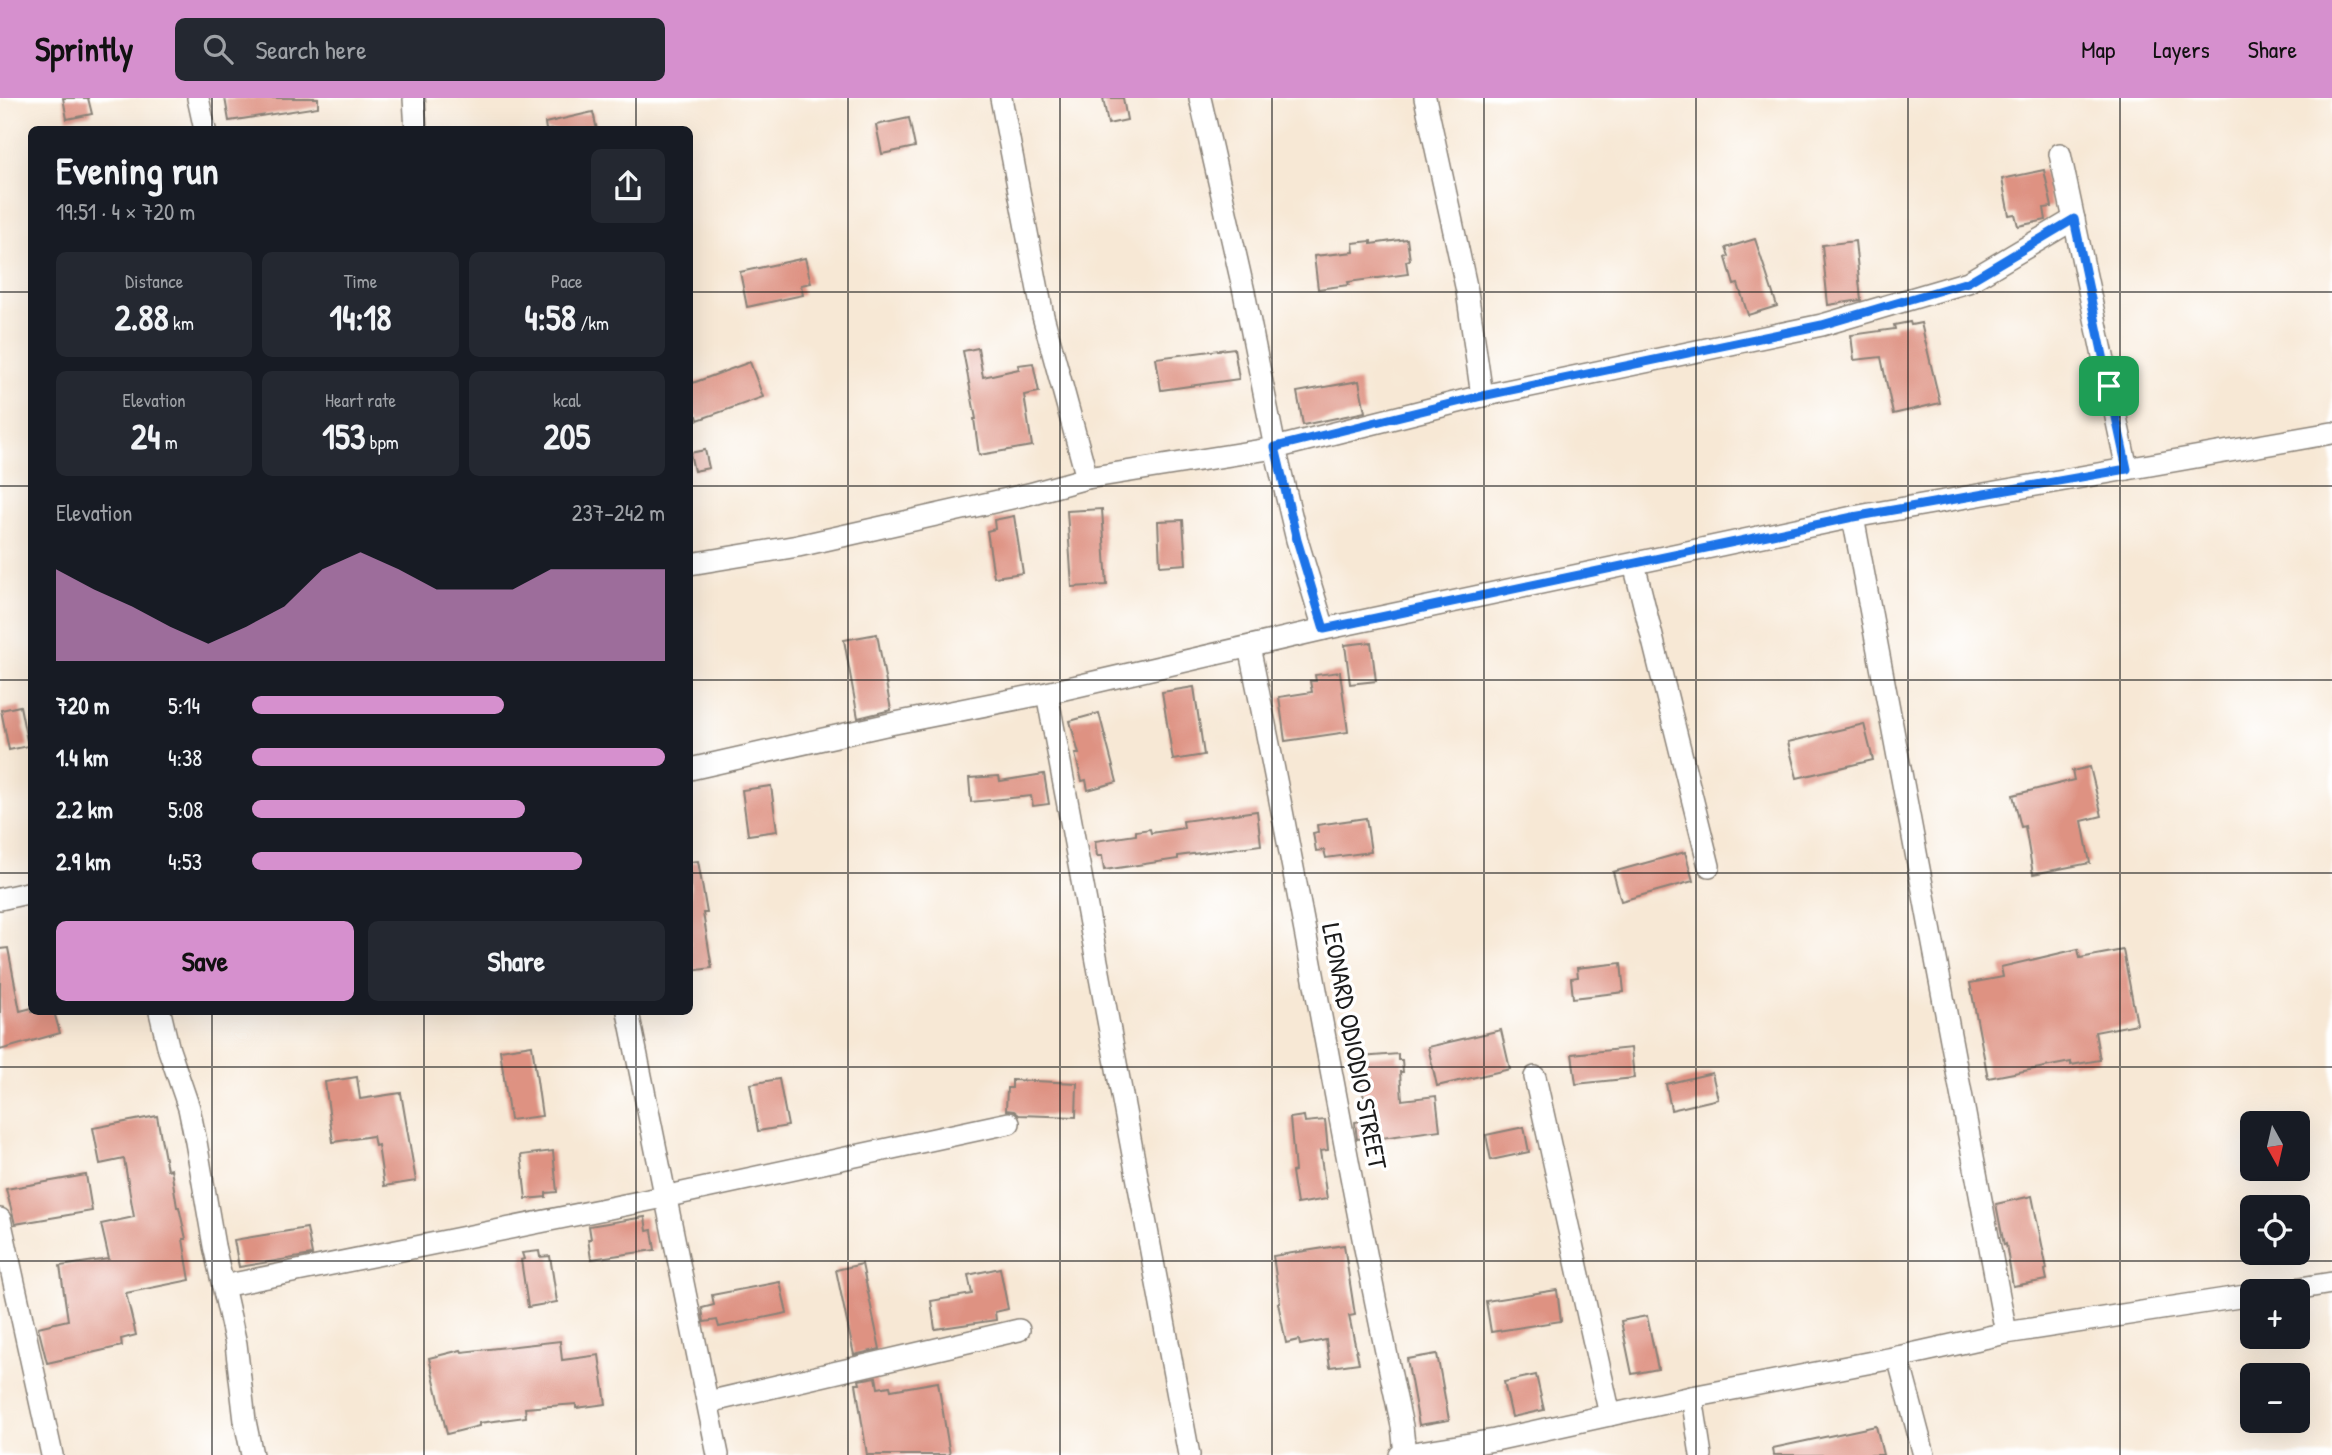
<!DOCTYPE html>
<html lang="en">
<head>
<meta charset="utf-8">
<style>
  :root { --surface:#171b24; --page:#242831; --text:#f1f3f6; --muted:#9ea1a6; --accent:#d690ce }
  body { margin:0; font-family:"Patrick Hand",sans-serif; background:var(--page); color:var(--text); height:100vh; display:flex; flex-direction:column; font-size:26px; white-space:nowrap }
  * { box-sizing:border-box; margin:0 }
  p { font-size:23px; color:var(--muted) }
  .icon { flex:none; width:38px; height:38px; fill:none; stroke:currentColor; stroke-width:2; stroke-linecap:round; stroke-linejoin:round }
  .map { position:relative; flex:1; overflow:hidden }
  .drawer { position:absolute; left:28px; top:28px; width:665px; height:889px; display:flex; flex-direction:column; background:var(--surface); border-radius:10px; box-shadow:0 7px 28px #0002 }
  .drawer>* { flex:none }
  .needle { width:46px; rotate:172deg }
  .tools { position:absolute; left:2240px; top:1013px; display:grid; gap:14px }
  .tools a { display:grid; place-items:center; width:70px; height:70px; border-radius:10px; background:var(--surface); box-shadow:0 7px 28px #0002; font-size:35px }
  .pin { position:absolute; display:grid; place-items:center; width:60px; height:60px; color:#fff; margin:-30px; border-radius:14px; box-shadow:0 4px 10px #0006 }
  .round { display:grid; place-items:center; flex:none; width:74px; height:74px; border-radius:10px; background:var(--page) }
  .overview { display:flex; align-items:center; justify-content:space-between; height:119px; padding:0 28px }
  h1 { font-size:38px; font-weight:700; line-height:52px }
  .stats { display:grid; grid-template-columns:repeat(3,1fr); gap:10px; height:119px; padding:7px 28px }
  .stats div { display:grid; align-content:center; border-radius:10px; background:var(--page); text-align:center }
  .stats b { font-size:35px; font-weight:700 }
  .stats small { font-size:19px; font-weight:400 }
  .stats p { font-size:19px }
  .chart { height:196px; padding:14px 28px }
  .chart p { display:flex; justify-content:space-between }
  .chart svg { width:100%; height:126px; margin-top:7px; fill:var(--accent); opacity:.7 }
  .cta { display:flex; gap:14px; margin-top:auto; padding:14px 28px }
  .cta a { flex:1; height:80px; border-radius:10px; background:var(--accent); color:#111; font-size:28px; font-weight:700; line-height:80px; text-align:center }
  .cta a+a { background:var(--page); color:var(--text) }
  ul { padding:0 28px; list-style:none; font-size:23px }
  li { display:grid; grid-template-columns:112px 84px 1fr; align-items:center; height:52px }
  li i { height:18px; border-radius:9px; background:var(--accent) }
  header { display:flex; align-items:center; gap:42px; box-sizing:border-box; height:98px; padding:0 35px; background:var(--accent); color:#111 }
  header strong { font-size:33px }
  nav { display:flex; gap:38px; margin-inline-start:auto; font-size:24px }
  .search { width:490px; height:63px; background:var(--page); display:flex; align-items:center; gap:18px; box-sizing:border-box; padding:0 24px; border-radius:10px; color:var(--muted); font-size:26px }
  .map>svg:first-child { display:block }
</style>
</head>
<body>
<header>
<strong>Sprintly</strong>
<div class="search"><svg class="icon" aria-label="search" viewBox="0 0 24 24"><circle cx="10" cy="10" r="6"/><path d="M15 15l6 6"/></svg>Search here</div>
<nav><a>Map</a><a>Layers</a><a>Share</a></nav>
</header>
<div class="map">
<svg width="2332" height="1357" viewBox="0 0 2332 1357">
  <rect width="100%" height="100%" fill="#fff"/>
  <filter id="ink" filterUnits="userSpaceOnUse"><feTurbulence type="fractalNoise" baseFrequency=".0143" numOctaves="2"/><feDisplacementMap in="SourceGraphic" scale="14" xChannelSelector="R" yChannelSelector="G"/><feConvolveMatrix kernelMatrix="1 2 1 2 8 2 1 2 1" color-interpolation-filters="sRGB"/></filter>
  <filter id="wash" filterUnits="userSpaceOnUse"><feTurbulence type="fractalNoise" baseFrequency=".00686" numOctaves="4" result="noise"/><feDisplacementMap in="SourceGraphic" scale="28" xChannelSelector="R" yChannelSelector="G"/><feGaussianBlur stdDeviation="1.57" result="paint"/><feColorMatrix in="noise" values="0 0 0 0 0 0 0 0 0 0 0 0 0 0 0 0 0 1.4 0 .05"/><feComposite in="paint" operator="in"/></filter>
  <g filter="url(#wash)">
    <rect width="100%" height="100%" fill="#f7e8d5"/>
    <g id="blocks">
      <!-- building -->
      <g fill="#de9282">
        <polygon points="63,0 88,0 92,16 67,21"/>
        <polygon points="225,0 318,0 318,9 229,23"/>
        <polygon points="1103,0 1123,0 1127,22 1108,26"/>
        <polygon points="593,14 597,32 546,32 545,25"/>
        <polygon points="909,20 915,49 882,56 876,27"/>
        <polygon points="2044,72 2052,109 2044,110 2046,122 2018,128 2015,116 2009,117 2002,81"/>
        <polygon points="1407,141 1410,162 1406,163 1408,176 1348,184 1349,187 1318,191 1314,158 1354,154 1353,145 1371,143 1371,146"/>
        <polygon points="1755,141 1777,208 1748,217 1738,186 1734,187 1726,160 1729,158 1726,150"/>
        <polygon points="1855,143 1861,202 1828,207 1822,147"/>
        <polygon points="805,160 811,185 801,187 803,197 747,209 740,174"/>
        <polygon points="1910,224 1911,227 1921,225 1940,305 1893,316 1881,259 1854,262 1851,237 1895,231 1894,227"/>
        <polygon points="978,250 983,279 1019,271 1018,267 1033,265 1039,294 1024,297 1032,348 979,357 974,321 976,321 963,253"/>
        <polygon points="1234,250 1239,281 1161,292 1156,260"/>
        <polygon points="750,264 763,299 698,322 697,318 694,319 690,305 690,286"/>
        <polygon points="1359,283 1365,314 1303,327 1297,294"/>
        <polygon points="705,352 709,370 694,373 690,355"/>
        <polygon points="1102,411 1107,487 1072,489 1067,413"/>
        <polygon points="1014,418 1023,475 994,479 987,433 995,431 994,422"/>
        <polygon points="1183,422 1186,466 1160,468 1158,423"/>
        <polygon points="877,536 891,612 858,620 844,542"/>
        <polygon points="1371,544 1376,583 1350,586 1345,547"/>
        <polygon points="1340,574 1348,634 1285,643 1279,599 1312,594 1310,583 1316,583 1315,577"/>
        <polygon points="1194,589 1204,657 1173,662 1162,594"/>
        <polygon points="20,608 28,648 9,652 1,612"/>
        <polygon points="1099,615 1117,684 1088,692 1086,682 1082,683 1075,656 1079,656 1070,623"/>
        <polygon points="1864,626 1873,662 1797,680 1788,644"/>
        <polygon points="2090,669 2102,718 2082,723 2090,765 2033,776 2025,728 2021,729 2013,697 2074,682 2072,673"/>
        <polygon points="1044,676 1049,706 1033,708 1031,698 971,704 969,680 999,678 1000,683"/>
        <polygon points="771,688 777,733 748,737 742,692"/>
        <polygon points="1257,713 1261,747 1178,758 1178,761 1104,772 1102,758 1097,758 1095,743 1136,737 1136,733 1150,731 1151,735 1184,730 1183,723"/>
        <polygon points="1366,720 1371,754 1326,760 1324,752 1316,753 1313,735 1318,734 1317,727"/>
        <polygon points="1685,754 1693,783 1621,803 1613,774"/>
        <polygon points="698,763 707,815 703,815 712,870 690,873 690,764"/>
        <polygon points="8,850 20,913 32,910 32,914 54,914 60,935 0,952 0,851"/>
        <polygon points="2078,851 2080,860 2123,852 2137,926 2095,934 2100,962 2071,967 2071,964 1988,980 1970,885 2003,879 2001,869"/>
        <polygon points="1621,865 1624,894 1573,900 1571,880 1578,879 1577,870"/>
        <polygon points="1501,932 1510,971 1437,988 1428,949"/>
        <polygon points="532,947 542,1018 510,1022 500,952"/>
        <polygon points="1631,950 1634,980 1576,986 1572,956"/>
        <polygon points="1398,956 1398,962 1402,962 1403,974 1400,974 1402,1002 1436,998 1440,1032 1382,1040 1381,1037 1357,1041 1355,1024 1367,1022 1361,980 1357,980 1356,965 1362,965 1361,959"/>
        <polygon points="1712,975 1718,1001 1671,1012 1666,986"/>
        <polygon points="357,979 360,1001 401,995 416,1083 384,1088 378,1047 375,1048 373,1038 333,1044 325,984"/>
        <polygon points="779,981 788,1028 758,1033 750,986"/>
        <polygon points="1012,982 1077,985 1076,1019 1019,1017 1014,1013 1006,1012 1007,990 1012,990"/>
        <polygon points="157,1018 167,1072 171,1071 177,1109 179,1109 186,1141 183,1141 190,1182 126,1195 136,1237 121,1241 122,1248 47,1265 38,1229 68,1222 60,1168 109,1161 101,1126 134,1119 124,1061 100,1066 93,1030"/>
        <polygon points="1304,1018 1305,1024 1325,1022 1328,1052 1320,1053 1327,1101 1297,1106 1292,1074 1295,1073 1290,1020"/>
        <polygon points="1524,1029 1529,1054 1491,1062 1486,1037"/>
        <polygon points="553,1053 557,1094 546,1095 546,1099 526,1101 521,1057"/>
        <polygon points="86,1077 92,1113 15,1126 6,1091"/>
        <polygon points="2032,1098 2047,1171 2045,1172 2047,1182 2013,1188 2006,1146 2004,1147 1996,1106"/>
        <polygon points="645,1119 647,1133 652,1132 655,1152 591,1161 588,1141 591,1141 589,1128"/>
        <polygon points="307,1130 312,1157 239,1169 234,1142"/>
        <polygon points="1344,1147 1355,1217 1349,1218 1359,1265 1330,1269 1326,1242 1300,1247 1299,1242 1286,1245 1278,1205 1280,1205 1273,1158"/>
        <polygon points="539,1153 540,1159 550,1158 557,1204 528,1209 521,1162 524,1161 522,1155"/>
        <polygon points="862,1166 880,1251 854,1257 836,1172"/>
        <polygon points="1000,1170 1008,1211 995,1214 996,1222 935,1231 931,1203 972,1196 968,1177"/>
        <polygon points="780,1184 787,1215 719,1229 717,1222 704,1224 702,1210 714,1207 712,1197"/>
        <polygon points="1557,1192 1561,1223 1491,1234 1486,1203"/>
        <polygon points="1647,1218 1658,1271 1632,1276 1621,1223"/>
        <polygon points="560,1243 562,1262 599,1257 606,1306 576,1310 576,1306 525,1310 526,1319 479,1325 479,1328 447,1336 429,1260 461,1252 462,1254"/>
        <polygon points="1437,1256 1449,1322 1419,1327 1407,1261"/>
        <polygon points="1536,1277 1544,1312 1512,1319 1504,1284"/>
        <polygon points="876,1279 878,1290 890,1288 891,1292 938,1284 950,1357 867,1357 856,1286 860,1286 859,1282"/>
        <polygon points="1876,1328 1883,1357 1774,1357 1773,1350"/>
      </g>
    </g>
  </g>
  <g filter="url(#ink)">
    <use href="#blocks" fill-opacity="0" stroke="#8a8278" stroke-width="2"/>
    <g fill="none" stroke-linecap="round" stroke-linejoin="round">
      <defs>
        <g id="minor">
          <polyline points="198,0 205,32"/>
          <polyline points="414,0 416,32"/>
          <polyline points="1200,0 1244,194 1275,350 1297,442 1324,531"/>
          <polyline points="2060,56 2127,371"/>
          <polyline points="1482,298 1822,227 1968,184 2074,121"/>
          <polyline points="1087,380 1275,350 1482,298 1467,193 1425,0"/>
          <polyline points="1853,419 2006,1235"/>
          <polyline points="690,466 798,448 1029,396 1087,380 1043,218 1001,0"/>
          <polyline points="1634,466 1709,768"/>
          <path d="M1249,549C1304,808 1345,1070 1402,1328L1405,1356"/>
          <polyline points="1047,595 1189,1357"/>
          <polyline points="690,671 890,626 1047,595 1324,531 1853,419 2332,335"/>
          <polyline points="0,801 32,794"/>
          <polyline points="160,914 169,952 189,1010 196,1044 214,1148 236,1246 245,1323 252,1357"/>
          <polyline points="628,914 718,1357"/>
          <polyline points="1535,979 1610,1317"/>
          <polyline points="0,1121 52,1357"/>
          <polyline points="223,1188 664,1099 1009,1025"/>
          <polyline points="2276,1194 2332,1185"/>
          <polyline points="1898,1259 1924,1357"/>
          <polyline points="1692,1299 1701,1357"/>
          <polyline points="708,1304 1019,1232"/>
          <polyline points="1400,1357 1495,1342 1692,1299 1898,1259 2006,1235 2252,1197"/>
        </g>
      </defs>
      <!-- minor casing -->
      <use href="#minor" stroke="#8a8278" stroke-width="24"/>
      <!-- minor -->
      <use href="#minor" stroke="#fff" stroke-width="21"/>
    </g>
  </g>
  <g fill="none" stroke-linecap="round" stroke-linejoin="round" filter="url(#ink)">
    <defs>
      <polygon id="route" points="2074,121 2127,371 1853,419 1324,531 1297,442 1275,349 1482,298 1822,227 1968,184"/>
    </defs>
    <!-- route casing -->
    <use href="#route" stroke="#fff" stroke-width="14"/>
    <!-- route -->
    <use href="#route" stroke="#1a73e8" stroke-width="9"/>
  </g>
  <!-- grid -->
  <path fill="none" stroke="#1c1c1c" stroke-width="2" stroke-opacity="0.55" d="M212,0V32M424,0V32M636,0V32M848,0V1357M1060,0V1357M1272,0V1357M1484,0V1357M1696,0V1357M1908,0V1357M2120,0V1357M0,194H32M690,194H2332M0,388H32M690,388H2332M0,582H32M690,582H2332M0,775H32M690,775H2332M212,914V1357M424,914V1357M636,914V1357M0,969H2332M0,1163H2332"/>
  <g text-anchor="middle" dominant-baseline="central" stroke-width="7" stroke-linejoin="round" paint-order="stroke">
    <!-- street labels -->
    <g font-size="26" fill="#1c1c1c" stroke="#fff">
      <text transform="translate(1355 948) rotate(79)">LEONARD ODIODIO STREET</text>
    </g>
  </g>
</svg>
<div class="tools">
<a><svg class="needle" viewBox="-14 -14 28 28"><path d="M0-13l5 13h-10z" fill="#e53935"/><path d="M0 13l5-13h-10z" fill="#9ea1a6"/></svg></a>
<a><svg class="icon" aria-label="locate" viewBox="0 0 24 24"><circle cx="12" cy="12" r="6"/><path d="M12 2v4M12 18v4M2 12h4M18 12h4"/></svg></a>
<a>+</a>
<a>−</a>
</div>
<div class="pin" style="left:2109px;top:288px;background:#1e9e55"><svg class="icon" aria-label="arrive" viewBox="0 0 24 24"><path d="M6 21V4h12l-3 4 3 4H6"/></svg></div>
<section class="drawer">
<div class="overview"><div><h1>Evening run</h1><p>19:51 · 4 × 720 m</p></div><a class="round"><svg class="icon" aria-label="share" viewBox="0 0 24 24"><path d="M12 15V3M7 8l5-5 5 5M5 13v7h14v-7"/></svg></a></div>
<div class="stats">
<div><p>Distance</p><b>2.88<small> km</small></b></div>
<div><p>Time</p><b>14:18</b></div>
<div><p>Pace</p><b>4:58<small> /km</small></b></div>
</div>
<div class="stats">
<div><p>Elevation</p><b>24<small> m</small></b></div>
<div><p>Heart rate</p><b>153<small> bpm</small></b></div>
<div><p>kcal</p><b>205</b></div>
</div>
<div class="chart"><p><span>Elevation</span>237–242 m</p>
<svg viewBox="0 0 160 44" preserveAspectRatio="none"><path d="M0 44V12L10 19L20 25L30 32L40 38L50 32L60 25L70 12L80 6L90 12L100 19L110 19L120 19L130 12L140 12L150 12L160 12V44z"/></svg>
</div>
<ul>
<li><b>720 m</b>5:14<i style="width:61%"></i></li>
<li><b>1.4 km</b>4:38<i style="width:100%"></i></li>
<li><b>2.2 km</b>5:08<i style="width:66%"></i></li>
<li><b>2.9 km</b>4:53<i style="width:80%"></i></li>
</ul>
<div class="cta"><a>Save</a><a>Share</a></div>
</section>
</div>
</body>
</html>
